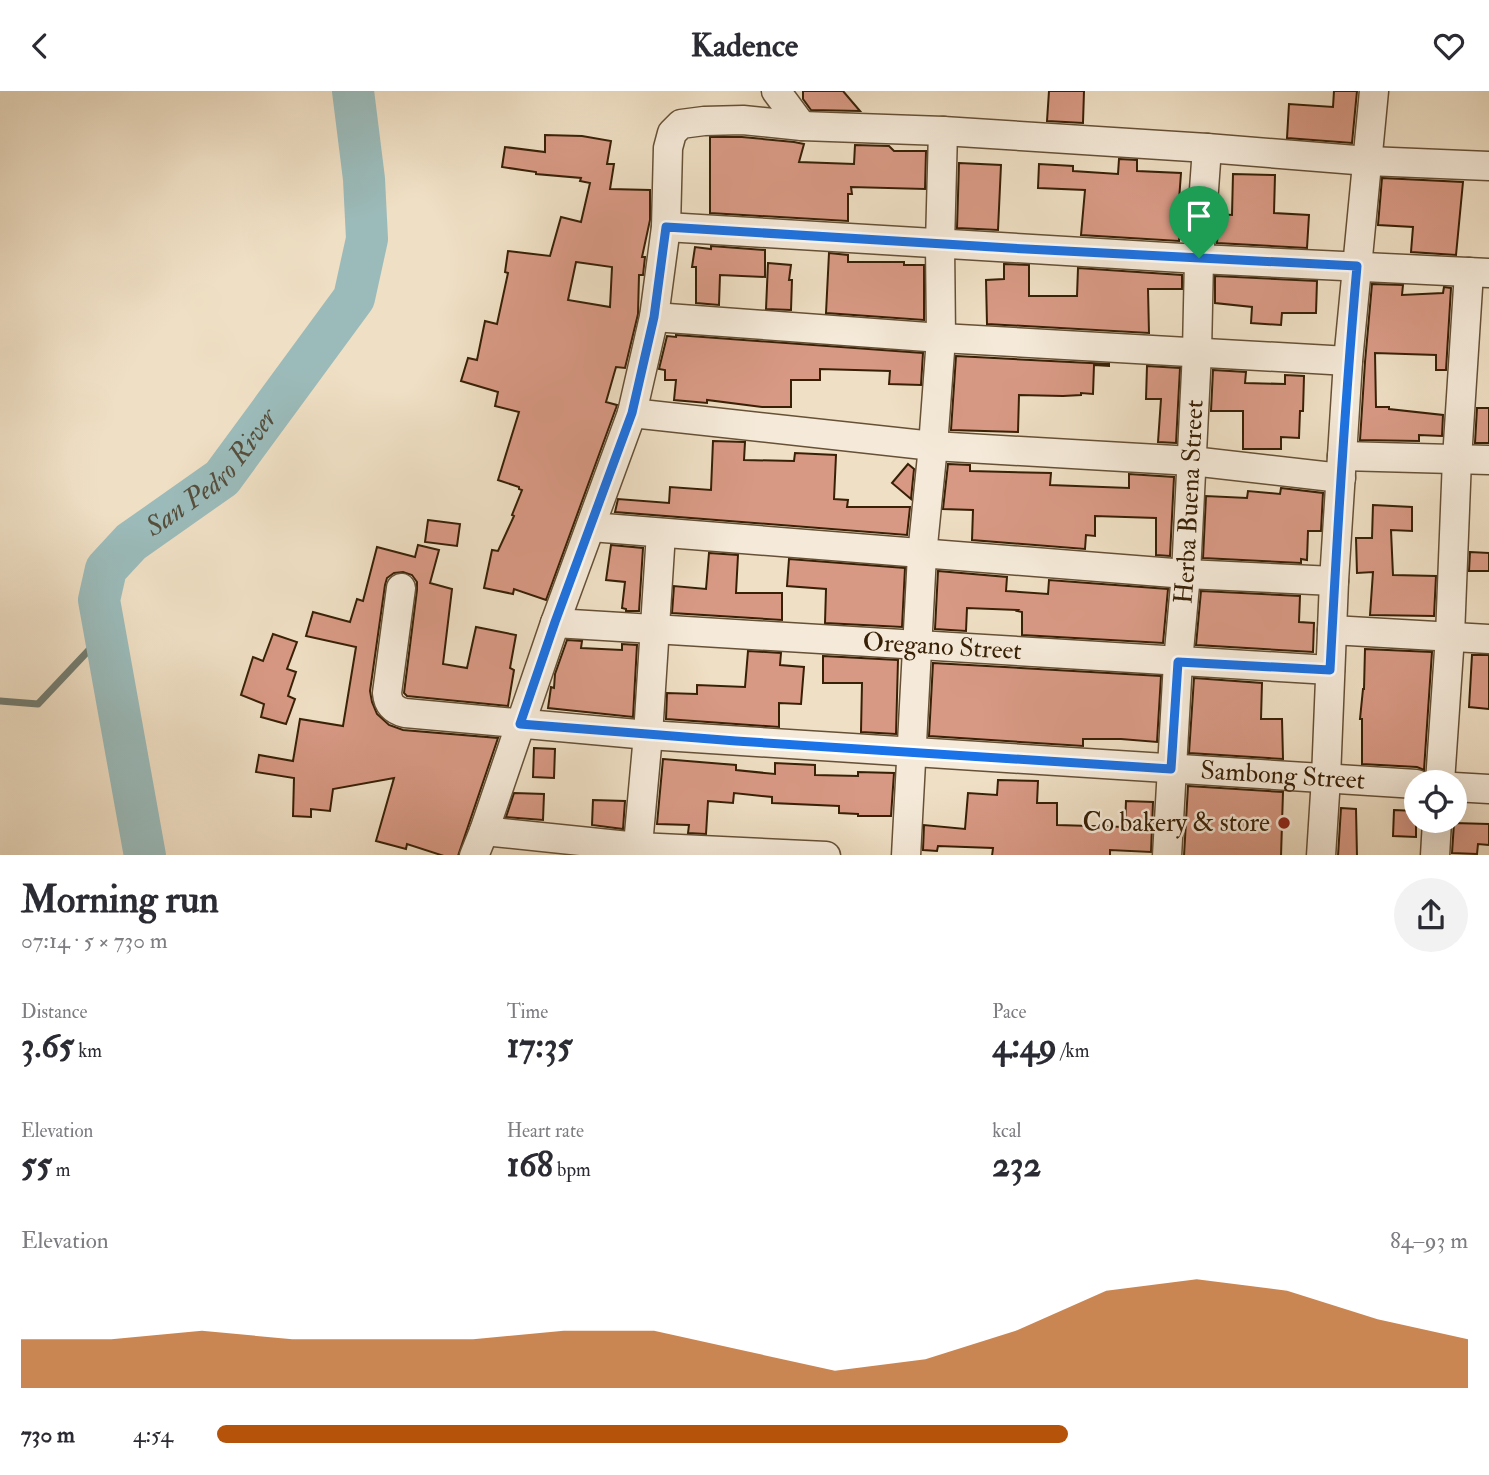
<!DOCTYPE html>
<html lang="en">
<head>
<meta charset="utf-8">
<style>
  :root { --surface:#fff; --page:#f2f2f3; --text:#2b2b33; --muted:#7c7c81; --accent:#b45309 }
  body { margin:0; font-family:"IM FELL Double Pica",serif; background:var(--page); color:var(--text); height:100vh; display:flex; flex-direction:column; font-size:26px; white-space:nowrap }
  * { box-sizing:border-box; margin:0 }
  p { font-size:23px; color:var(--muted) }
  .icon { flex:none; width:38px; height:38px; fill:none; stroke:currentColor; stroke-width:2; stroke-linecap:round; stroke-linejoin:round }
  .map { position:relative; height:764px; overflow:hidden }
  .side { display:flex; flex-direction:column; background:var(--surface); flex:1 }
  .side>* { flex:none }
  .buttons { position:absolute; left:1404px; top:679px; display:grid; gap:14px }
  .buttons a { display:grid; place-items:center; width:63px; height:63px; border-radius:50%; background:var(--surface); box-shadow:0 7px 28px #0002; font-size:35px }
  .pin { position:absolute; display:grid; place-items:center; width:60px; height:60px; color:#fff; margin:-72px -30px; border-radius:50% 50% 50% 0; rotate:-45deg; box-shadow:0 0 7px #0007 }
  .pin .icon { rotate:45deg }
  .round { display:grid; place-items:center; flex:none; width:74px; height:74px; border-radius:37px; background:var(--page) }
  .overview { display:flex; align-items:center; justify-content:space-between; height:119px; padding:0 21px }
  h1 { font-size:38px; font-weight:700; line-height:52px }
  .metrics { display:grid; grid-template-columns:repeat(3,1fr); gap:10px; height:119px; padding:7px 21px }
  .metrics div { display:grid; align-content:center }
  .metrics b { font-size:35px; font-weight:700 }
  .metrics small { font-size:19px; font-weight:400 }
  .metrics p { font-size:19px }
  .chart { height:196px; padding:14px 21px }
  .chart p { display:flex; justify-content:space-between }
  .chart svg { width:100%; height:126px; margin-top:7px; fill:var(--accent); opacity:.7 }
  ul { padding:0 21px; list-style:none; font-size:23px }
  li { display:grid; grid-template-columns:112px 84px 1fr; align-items:center; height:52px }
  li i { height:18px; border-radius:9px; background:var(--accent) }
  header { display:flex; justify-content:space-between; align-items:center; height:91px; padding:0 21px; background:var(--surface); font-size:32px; font-weight:700 }
  .map>svg:first-child { display:block }
</style>
</head>
<body>
<header><svg class="icon" aria-label="back" viewBox="0 0 24 24"><path d="M15 5l-7 7 7 7"/></svg>Kadence<svg class="icon" aria-label="heart" viewBox="0 0 24 24"><path d="M12 20l-8-8c-3-5 5-10 8-4 3-6 11-1 8 4z"/></svg></header>
<div class="map">
<svg width="1489" height="765" viewBox="0 0 1489 765">
  <rect width="100%" height="100%" fill="#efdfc4"/>
  <filter id="stains"><feTurbulence type="fractalNoise" baseFrequency=".00286" numOctaves="4"/><feColorMatrix values="0 0 0 0 .2 0 0 0 0 .09 0 0 0 0 .02 0 0 0 .5 -.17"/></filter>
  <radialGradient id="worn" r=".72"><stop offset=".6" stop-color="#630" stop-opacity="0"/><stop offset="1" stop-color="#630" stop-opacity=".3"/></radialGradient>
  <g fill="none" stroke-linecap="round" stroke-linejoin="round">
    <!-- stream -->
    <polyline stroke="#737d72" stroke-width="7" points="0,610 38,613 105,542"/>
    <!-- river -->
    <path stroke="#9bbbba" stroke-width="42" id="s1" d="M145,765L99,509L106,478L131,451L222,387L354,207L367,148L364,88L353,0"/>
  </g>
  <!-- building -->
  <g fill="#d89984" stroke="#382006" stroke-width="2" fill-rule="evenodd">
    <polygon points="803,0 843,0 860,20 811,19 803,8"/>
    <polygon points="1049,0 1084,0 1083,32 1047,30"/>
    <polygon points="1334,0 1357,0 1352,52 1287,47 1289,13 1333,16"/>
    <path d="M545,44L582,45L611,50L607,73H614L610,98L650,99V129L642,166H645L643,184H639L638,223L625,277L616,276L606,311L617,314L616,317L546,509L514,498L513,503L484,497L492,459L498,460L514,425L512,424L522,399L519,398V396L498,389L519,321L495,315L498,301L461,290L468,267L477,269L485,230L497,233L508,182L505,181L508,160L550,165L561,126L581,131L590,92L580,90L581,87L536,83V81L502,76L505,56L545,61ZM576,171L612,176L610,216L568,209Z"/>
    <polygon points="710,46 742,46 794,51 804,53 799,71 854,73 855,54 889,55 894,60 926,60 925,98 851,96 852,103 848,103 848,130 710,122"/>
    <polygon points="1119,68 1137,69 1137,80 1181,82 1178,123 1181,123 1179,150 1081,144 1085,99 1038,97 1039,73 1073,75 1073,80 1118,83"/>
    <polygon points="959,72 1001,74 998,139 957,137"/>
    <polygon points="1233,83 1275,84 1274,122 1309,124 1307,157 1217,152 1219,123 1232,124"/>
    <polygon points="1382,87 1463,91 1456,164 1411,161 1413,136 1378,134"/>
    <polygon points="711,155 765,159 765,186 720,184 719,214 696,212 696,176 692,176 695,156 711,158"/>
    <polygon points="829,162 848,164 848,171 904,171 904,174 924,174 924,229 826,222"/>
    <polygon points="768,172 791,174 789,189 792,189 791,219 766,218"/>
    <polygon points="1004,173 1029,174 1029,205 1077,205 1078,177 1182,184 1182,198 1148,198 1149,242 987,233 986,189 1004,188"/>
    <polygon points="1215,185 1317,190 1316,222 1282,222 1281,234 1251,232 1252,216 1215,212"/>
    <polygon points="1372,193 1403,194 1402,204 1443,202 1444,196 1451,197 1446,279 1436,279 1436,264 1375,262 1376,316 1389,316 1389,318 1443,324 1442,345 1419,344 1419,350 1360,349 1365,271"/>
    <polygon points="676,244 923,262 921,294 889,293 890,280 820,278 820,289 791,289 791,316 762,316 707,309 707,312 674,309 676,289 665,289 665,279 659,278 667,245 676,246"/>
    <polygon points="956,265 1109,273 1109,275 1094,274 1093,303 1081,302 1081,304 1063,305 1019,304 1018,341 951,339"/>
    <polygon points="1147,275 1180,277 1176,352 1158,351 1161,308 1146,308"/>
    <polygon points="1213,279 1246,281 1245,292 1285,293 1285,284 1304,285 1303,320 1300,320 1299,347 1281,346 1281,358 1243,358 1243,320 1211,320"/>
    <polygon points="1477,317 1489,317 1489,352 1475,352"/>
    <polygon points="713,350 745,351 744,369 794,370 795,362 836,364 834,408 848,409 847,416 910,416 907,444 615,421 618,408 669,412 670,396 711,399"/>
    <polygon points="908,373 914,378 911,408 892,392"/>
    <polygon points="948,373 970,374 970,380 1051,382 1050,394 1129,397 1129,383 1174,386 1170,465 1156,464 1156,427 1095,425 1095,445 1086,444 1085,458 972,449 973,419 943,418"/>
    <polygon points="1281,397 1323,402 1321,440 1308,440 1307,469 1301,468 1301,472 1203,467 1206,405 1247,407 1248,400 1280,403"/>
    <polygon points="1373,414 1412,416 1412,440 1391,439 1393,484 1436,485 1434,525 1370,524 1373,481 1357,482 1356,447 1372,447"/>
    <polygon points="428,429 460,433 457,455 425,451"/>
    <polygon points="418,454 439,459 430,492 452,498 443,573 467,577 476,536 516,544 510,577 514,579 508,615 407,605 404,602 417,499 417,491 412,484 403,481 394,482 387,487 385,494 370,600 372,611 377,623 389,634 403,639 498,647 458,765 444,765 407,753 406,758 376,750 394,687 333,698 330,720 311,718 311,726 293,725 294,687 256,681 259,664 293,670 300,628 343,635 356,556 306,545 313,521 350,531 357,508 363,510 377,456 415,466"/>
    <polygon points="611,454 643,457 639,520 626,520 626,518 622,517 625,491 606,489"/>
    <polygon points="1470,461 1489,462 1489,480 1469,480"/>
    <polygon points="709,462 738,464 736,502 782,502 782,529 672,522 674,495 706,498"/>
    <polygon points="789,468 905,477 902,536 825,532 826,498 787,495"/>
    <polygon points="938,480 1007,486 1006,500 1048,503 1049,489 1168,498 1163,552 1022,544 1022,521 1017,520 1018,519 967,517 966,540 935,538"/>
    <polygon points="1201,500 1300,505 1299,531 1314,532 1313,561 1196,554"/>
    <polygon points="273,543 297,551 287,578 296,581 288,605 295,608 286,633 261,626 264,613 241,604 253,566 263,570"/>
    <polygon points="567,549 582,550 581,557 622,559 622,553 637,554 633,626 548,617 551,596 554,597 555,583"/>
    <polygon points="1365,558 1432,561 1424,679 1417,676 1362,673 1362,628 1360,628 1363,598 1364,598"/>
    <polygon points="748,560 781,562 780,574 804,576 801,613 779,612 779,636 666,628 667,602 697,603 697,594 745,596"/>
    <polygon points="1472,564 1489,564 1489,618 1469,616"/>
    <polygon points="823,565 898,569 896,643 861,641 862,592 823,592"/>
    <polygon points="933,572 1161,585 1157,651 1121,648 1083,648 1083,655 929,645"/>
    <polygon points="1194,587 1262,592 1261,628 1282,628 1283,668 1189,662"/>
    <polygon points="534,657 555,658 554,687 533,686"/>
    <polygon points="663,668 736,674 736,679 775,683 775,672 815,674 815,684 858,685 858,681 894,682 891,725 858,725 858,723 839,722 839,715 772,712 772,706 734,702 733,712 708,710 706,743 688,742 689,734 657,733"/>
    <polygon points="998,689 1038,690 1037,712 1057,712 1057,734 1125,736 1126,710 1153,711 1151,761 1110,759 1110,765 992,765 993,757 938,755 937,760 923,759 924,734 965,738 968,702 997,704"/>
    <polygon points="1188,695 1283,701 1281,765 1184,765"/>
    <polygon points="514,702 544,703 543,729 506,726"/>
    <polygon points="593,709 625,710 623,738 592,734"/>
    <polygon points="1341,717 1356,718 1357,765 1338,765"/>
    <polygon points="1394,719 1416,720 1416,746 1393,745"/>
    <polygon points="1454,732 1489,733 1489,754 1478,753 1477,763 1452,762"/>
  </g>
  <g fill="none" stroke-linecap="round" stroke-linejoin="round">
    <defs>
      <g id="minor">
        <polyline points="776,0 802,35"/>
        <polyline points="666,136 1199,168 1489,182"/>
        <polyline points="654,226 941,247 1348,270"/>
        <polyline points="632,322 933,355 1192,370 1341,387"/>
        <polyline points="1342,365 1489,369"/>
        <polyline points="591,436 1186,483 1334,490"/>
        <path id="s2" d="M401,497L387,602C388,614 394,619 405,622L648,644L1416,693"/>
        <path id="s3" d="M555,532L1330,579"/>
        <polyline points="1332,539 1489,548"/>
        <polyline points="1440,691 1450,545 1457,368 1469,181"/>
        <polyline points="1454,696 1489,698"/>
        <polyline points="484,740 638,756 826,765"/>
        <polyline points="474,765 484,740 555,532 632,322 654,226 666,136 668,57 672,42 681,33 704,30 743,29 802,35 943,40 1207,57 1368,70 1489,75"/>
        <polyline points="637,765 648,644 661,442"/>
        <polyline points="906,765 922,464 933,355 941,247 940,153 943,40"/>
        <path id="s4" d="M1167,765L1178,571L1186,483L1197,261L1199,168L1207,57"/>
        <polyline points="1321,765 1326,687 1334,490 1342,365 1348,270 1374,0"/>
        <polyline points="1435,765 1437,730"/>
      </g>
    </defs>
    <!-- minor casing -->
    <use href="#minor" stroke="#665036" stroke-width="31"/>
    <!-- minor -->
    <use href="#minor" stroke="#f5ead9" stroke-width="28"/>
  </g>
  <g fill="none" stroke-linecap="round" stroke-linejoin="round">
    <defs>
      <path id="route" d="M666,136L1026,158L1357,175C1345,310 1337,444 1330,579L1178,571L1171,678L736,650L520,633L555,531L632,322L654,226Z"/>
    </defs>
    <!-- route casing -->
    <use href="#route" stroke="#fff" stroke-width="14"/>
    <!-- route -->
    <use href="#route" stroke="#1a73e8" stroke-width="9"/>
  </g>
  <!-- markers -->
  <circle fill="#8f2418" stroke="#f5ead9" stroke-width="2.5" cx="1284" cy="732" r="7"/>
  <g text-anchor="middle" dominant-baseline="central" stroke-width="5" stroke-linejoin="round" paint-order="stroke">
    <!-- street labels -->
    <g font-size="26" fill="#382006" stroke="#f5ead9">
      <text stroke="none"><textPath href="#s4" startOffset="355">Herba Buena Street</textPath></text>
      <text stroke="none"><textPath href="#s3" startOffset="388">Oregano Street</textPath></text>
      <text stroke="none"><textPath href="#s2" startOffset="1015">Sambong Street</textPath></text>
    </g>
    <!-- poi labels -->
    <g font-size="26" fill="#382006" stroke="#f5ead9" text-anchor="end">
      <text x="1270" y="732">Co bakery &amp; store</text>
    </g>
    <!-- water labels -->
    <g font-size="28" font-style="italic" fill="#564e3c" stroke="#f5ead9">
      <text stroke="none"><textPath href="#s1" startOffset="436">San Pedro River</textPath></text>
    </g>
  </g>
  <rect width="100%" height="100%" filter="url(#stains)"/>
  <rect width="100%" height="100%" fill="url(#worn)"/>
</svg>
<div class="buttons">
<a><svg class="icon" aria-label="locate" viewBox="0 0 24 24"><circle cx="12" cy="12" r="6"/><path d="M12 2v4M12 18v4M2 12h4M18 12h4"/></svg></a>
</div>
<div class="pin" style="left:1199px;top:167px;background:#1e9e55"><svg class="icon" aria-label="arrive" viewBox="0 0 24 24"><path d="M6 21V4h12l-3 4 3 4H6"/></svg></div>
</div>
<section class="side">
<div class="overview"><div><h1>Morning run</h1><p>07:14 · 5 × 730 m</p></div><a class="round"><svg class="icon" aria-label="share" viewBox="0 0 24 24"><path d="M12 15V3M7 8l5-5 5 5M5 13v7h14v-7"/></svg></a></div>
<div class="metrics">
<div><p>Distance</p><b>3.65<small> km</small></b></div>
<div><p>Time</p><b>17:35</b></div>
<div><p>Pace</p><b>4:49<small> /km</small></b></div>
</div>
<div class="metrics">
<div><p>Elevation</p><b>55<small> m</small></b></div>
<div><p>Heart rate</p><b>168<small> bpm</small></b></div>
<div><p>kcal</p><b>232</b></div>
</div>
<div class="chart"><p><span>Elevation</span>84–93 m</p>
<svg viewBox="0 0 160 44" preserveAspectRatio="none"><path d="M0 44V27L10 27L20 24L30 27L40 27L50 27L60 24L70 24L80 31L90 38L100 34L110 24L120 10L130 6L140 10L150 20L160 27V44z"/></svg>
</div>
<ul>
<li><b>730 m</b>4:54<i style="width:68%"></i></li>
</ul>
</section>
</body>
</html>
